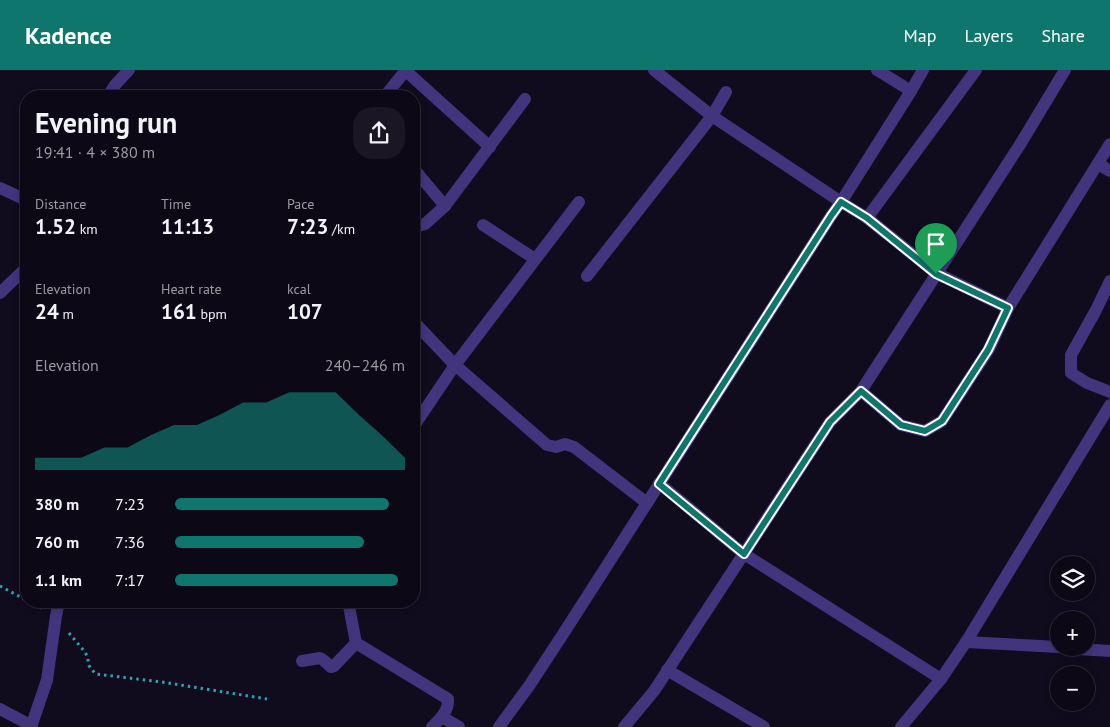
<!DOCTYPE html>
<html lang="en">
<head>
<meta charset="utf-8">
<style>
  :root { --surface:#0d0816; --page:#1b1623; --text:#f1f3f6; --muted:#9a9aa1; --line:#2d2935; --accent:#0f766e }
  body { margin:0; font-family:"PT Sans",sans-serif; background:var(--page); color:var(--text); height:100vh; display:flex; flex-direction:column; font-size:19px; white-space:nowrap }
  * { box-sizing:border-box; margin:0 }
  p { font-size:16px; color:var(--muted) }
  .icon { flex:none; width:28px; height:28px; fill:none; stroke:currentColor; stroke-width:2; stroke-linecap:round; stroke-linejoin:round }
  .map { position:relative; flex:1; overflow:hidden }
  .panel { position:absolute; left:20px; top:20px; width:400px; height:518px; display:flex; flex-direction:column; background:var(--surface); border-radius:20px; box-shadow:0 2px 8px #0003,0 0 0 1px var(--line) }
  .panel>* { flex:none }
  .tools { position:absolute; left:1050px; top:486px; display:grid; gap:10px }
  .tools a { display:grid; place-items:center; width:45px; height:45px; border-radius:50%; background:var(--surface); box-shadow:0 2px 8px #0003,0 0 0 1px var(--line); font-size:25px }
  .pin { position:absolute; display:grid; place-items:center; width:42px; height:42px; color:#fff; margin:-51px -21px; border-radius:50% 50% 50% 0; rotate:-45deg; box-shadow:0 0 5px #0007 }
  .pin .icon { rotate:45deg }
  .round { display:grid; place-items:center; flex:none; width:52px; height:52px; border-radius:20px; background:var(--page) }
  .summary { display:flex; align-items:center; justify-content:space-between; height:85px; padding:0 15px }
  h1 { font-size:28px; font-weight:700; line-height:38px }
  .stats { display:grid; grid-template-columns:repeat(3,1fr); gap:8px; height:85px; padding:5px 15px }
  .stats div { display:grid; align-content:center }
  .stats b { font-size:21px; font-weight:700 }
  .stats small { font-size:14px; font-weight:400 }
  .stats p { font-size:14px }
  .chart { height:140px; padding:10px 15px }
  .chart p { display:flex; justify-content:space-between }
  .chart svg { width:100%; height:90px; margin-top:5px; fill:var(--accent); opacity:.7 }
  ul { padding:0 15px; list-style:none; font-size:16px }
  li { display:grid; grid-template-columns:80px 60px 1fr; align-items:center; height:38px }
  li i { height:12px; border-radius:6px; background:var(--accent) }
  header { display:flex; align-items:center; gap:30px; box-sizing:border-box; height:70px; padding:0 25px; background:var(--accent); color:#fff }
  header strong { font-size:24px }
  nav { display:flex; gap:28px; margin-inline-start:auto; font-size:18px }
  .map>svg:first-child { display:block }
</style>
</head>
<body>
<header>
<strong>Kadence</strong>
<nav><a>Map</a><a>Layers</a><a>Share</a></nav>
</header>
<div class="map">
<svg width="1110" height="657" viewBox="0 0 1110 657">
  <rect width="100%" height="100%" fill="#110b1e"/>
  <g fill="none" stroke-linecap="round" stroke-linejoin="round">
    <!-- path -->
    <g stroke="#29a4b2" stroke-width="3" stroke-dasharray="2.5 4" stroke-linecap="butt">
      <polyline points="0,516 26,530"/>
      <polyline points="28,531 43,539"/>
      <polyline points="69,563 85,582 88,588 88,594 91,599 96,604 162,612 267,629"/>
    </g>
    <!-- minor -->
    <g stroke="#43347e" stroke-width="12">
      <polyline points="877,0 911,21"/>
      <polyline points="406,1 490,77"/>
      <polyline points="726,22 712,46 841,132 867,148 936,203 1008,238"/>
      <polyline points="108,26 115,15 129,0"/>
      <polyline points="385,26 406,0"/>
      <polyline points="1098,94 1110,101"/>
      <polyline points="414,99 445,136"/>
      <polyline points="0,118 26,130"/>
      <polyline points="867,148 976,0"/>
      <polyline points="483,155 535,189"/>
      <polyline points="414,157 425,154 445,136 525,29"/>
      <polyline points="587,206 712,46 654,0"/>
      <polyline points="1110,211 1096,240 1071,285 1071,303 1087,313 1110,322"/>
      <polyline points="0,223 26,198"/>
      <polyline points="414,252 455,295 547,375 556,377 565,374 574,377 647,433"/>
      <polyline points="861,321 901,355 925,361 942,351 989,279 1008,238 1110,74"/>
      <polyline points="414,356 455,295 579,132"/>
      <polyline points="659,413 744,484 941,609"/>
      <path d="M348,531L356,573L448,629C449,641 440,649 432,657"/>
      <polyline points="966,572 1059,577"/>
      <polyline points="1063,578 1110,581"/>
      <polyline points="302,591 320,588 322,589 331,597 334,596 356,573"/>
      <polyline points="667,600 764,657"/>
      <polyline points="0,639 32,656"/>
      <polyline points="442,647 459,657"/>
      <polyline points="31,657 47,610 56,546 58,536"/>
      <polyline points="499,657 529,616 565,561 831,146 841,132 911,21 923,0"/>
      <polyline points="624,657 654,621 830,352 861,321 1021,73 1065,0"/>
      <polyline points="901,657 941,609 966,572 1110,335"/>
    </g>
  </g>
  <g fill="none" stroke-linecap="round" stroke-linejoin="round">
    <defs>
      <polygon id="route" points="841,132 867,148 936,204 1008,238 988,280 942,351 925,361 901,355 861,321 830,352 744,484 659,414 831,146"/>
    </defs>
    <!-- route casing -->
    <use href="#route" stroke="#fff" stroke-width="10"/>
    <!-- route -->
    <use href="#route" stroke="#0f766e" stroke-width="6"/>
  </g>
</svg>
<div class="tools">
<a><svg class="icon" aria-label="layers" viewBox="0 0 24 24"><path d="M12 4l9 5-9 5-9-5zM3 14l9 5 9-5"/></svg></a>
<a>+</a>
<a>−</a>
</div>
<div class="pin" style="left:936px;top:204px;background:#1e9e55"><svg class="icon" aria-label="arrive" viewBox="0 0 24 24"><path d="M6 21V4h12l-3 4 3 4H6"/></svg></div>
<section class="panel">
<div class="summary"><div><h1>Evening run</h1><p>19:41 · 4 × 380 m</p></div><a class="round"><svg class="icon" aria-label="share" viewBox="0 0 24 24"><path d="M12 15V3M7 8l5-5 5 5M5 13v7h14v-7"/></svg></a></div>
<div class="stats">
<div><p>Distance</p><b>1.52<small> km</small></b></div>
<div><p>Time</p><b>11:13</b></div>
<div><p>Pace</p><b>7:23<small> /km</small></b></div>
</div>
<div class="stats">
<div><p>Elevation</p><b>24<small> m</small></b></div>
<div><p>Heart rate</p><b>161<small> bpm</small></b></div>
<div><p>kcal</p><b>107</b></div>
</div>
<div class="chart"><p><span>Elevation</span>240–246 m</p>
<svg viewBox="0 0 160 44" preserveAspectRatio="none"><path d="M0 44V38L10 38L20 38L30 33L40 33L50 27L60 22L70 22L80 17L90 11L100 11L110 6L120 6L130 6L140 17L150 27L160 38V44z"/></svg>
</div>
<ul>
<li><b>380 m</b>7:23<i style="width:93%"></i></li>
<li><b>760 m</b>7:36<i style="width:82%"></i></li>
<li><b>1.1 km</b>7:17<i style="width:97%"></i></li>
</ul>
</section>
</div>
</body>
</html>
